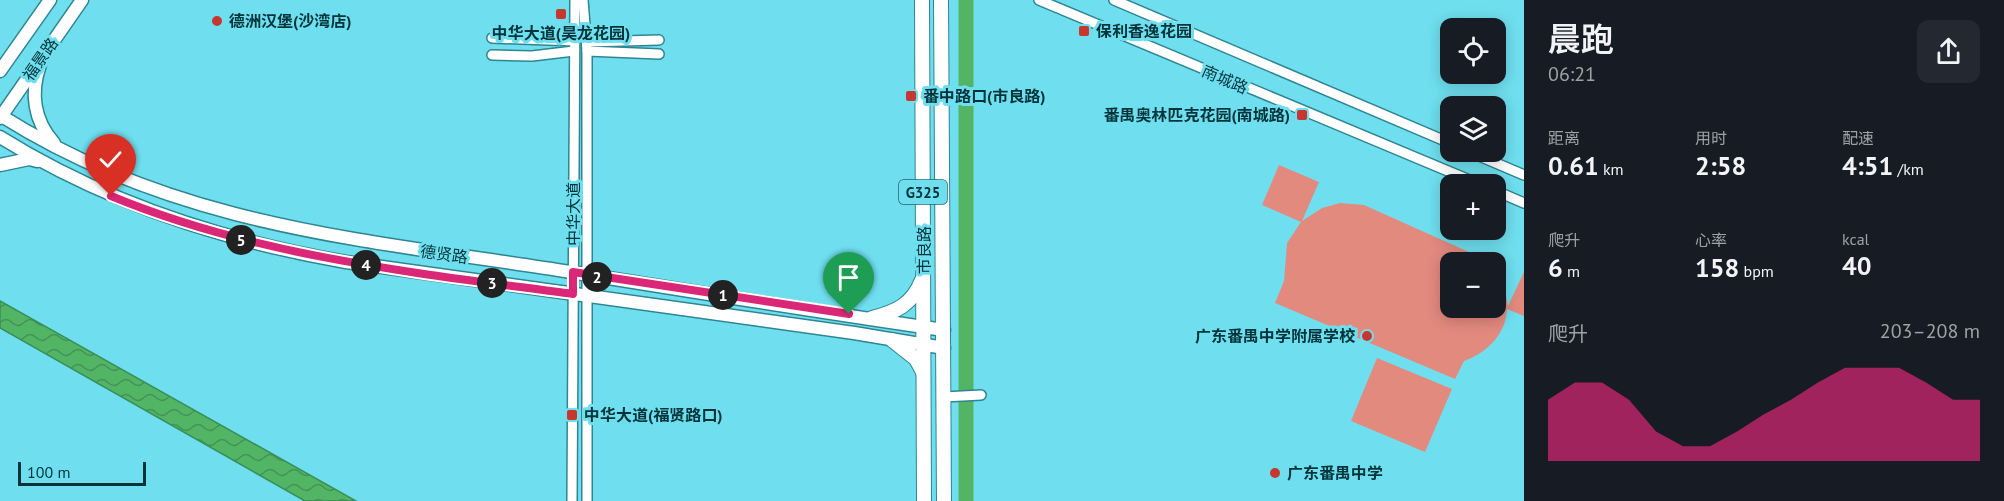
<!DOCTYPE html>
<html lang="zh">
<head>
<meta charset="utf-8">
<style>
  :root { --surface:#171b24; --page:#242831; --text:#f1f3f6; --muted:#9ea1a6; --accent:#db2777 }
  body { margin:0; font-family:"PT Sans","Noto Sans SC",sans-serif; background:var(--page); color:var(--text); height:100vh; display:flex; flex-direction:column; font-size:22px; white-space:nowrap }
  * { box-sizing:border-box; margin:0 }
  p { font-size:20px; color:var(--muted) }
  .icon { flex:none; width:33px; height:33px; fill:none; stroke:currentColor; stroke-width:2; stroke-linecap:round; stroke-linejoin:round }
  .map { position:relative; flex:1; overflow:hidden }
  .sheet { display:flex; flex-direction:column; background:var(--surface); width:480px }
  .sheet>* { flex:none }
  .fabs { position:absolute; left:1440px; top:18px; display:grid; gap:12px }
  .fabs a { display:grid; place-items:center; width:66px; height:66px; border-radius:12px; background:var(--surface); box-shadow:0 3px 15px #0003; font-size:30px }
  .scale { position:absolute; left:18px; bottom:15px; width:128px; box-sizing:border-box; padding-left:6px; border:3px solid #00343a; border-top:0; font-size:16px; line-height:21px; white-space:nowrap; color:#00343a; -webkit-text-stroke:4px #6fdfef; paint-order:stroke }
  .pin { position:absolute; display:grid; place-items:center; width:51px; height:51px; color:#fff; margin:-62px -26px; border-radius:50% 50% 50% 0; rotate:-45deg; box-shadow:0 0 6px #0007 }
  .pin .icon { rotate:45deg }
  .km { position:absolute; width:30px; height:30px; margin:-15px; border-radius:50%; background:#222; color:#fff; font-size:16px; line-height:30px; text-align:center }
  .round { display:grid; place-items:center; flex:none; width:63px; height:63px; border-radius:12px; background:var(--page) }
  .headline { display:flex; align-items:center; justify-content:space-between; height:102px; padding:0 24px }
  h1 { font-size:33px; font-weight:600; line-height:45px }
  .metrics { display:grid; grid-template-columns:repeat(3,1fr); gap:9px; height:102px; padding:6px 24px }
  .metrics div { display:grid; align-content:center }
  .metrics b { font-size:26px; font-weight:600 }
  .metrics small { font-size:16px; font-weight:400 }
  .metrics p { font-size:16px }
  .chart { height:168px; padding:12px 24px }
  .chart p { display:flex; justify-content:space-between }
  .chart svg { width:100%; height:108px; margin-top:6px; fill:var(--accent); opacity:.7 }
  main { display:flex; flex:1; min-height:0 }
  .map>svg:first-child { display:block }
</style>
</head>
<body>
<main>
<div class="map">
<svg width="1524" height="501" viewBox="0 0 1524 501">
  <defs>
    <pattern id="water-waves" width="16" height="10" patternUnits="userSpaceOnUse" patternTransform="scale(1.5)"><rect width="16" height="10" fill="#52b565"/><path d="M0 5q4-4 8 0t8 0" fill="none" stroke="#429454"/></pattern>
  </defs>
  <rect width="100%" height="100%" fill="#6fdfef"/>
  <!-- garden -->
  <g fill="#e38a7f">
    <path d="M1279,165L1319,182L1302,221L1322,208L1340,203L1364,205L1489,261L1491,262H1450V308H1496V268L1502,275L1508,306L1524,272V316L1507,309C1506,334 1487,353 1464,361L1455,379L1275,303L1284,281L1287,243L1301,222L1262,205Z"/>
    <polygon points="1377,358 1452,389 1425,452 1351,421"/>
  </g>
  <!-- water -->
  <polygon fill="url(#water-waves)" stroke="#398e58" stroke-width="1.5" points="0,301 356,501 305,501 0,328"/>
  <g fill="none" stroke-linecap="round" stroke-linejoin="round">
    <!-- river -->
    <polyline stroke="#52b565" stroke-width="15" points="966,501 966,0"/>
    <defs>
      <g id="minor">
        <polyline points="583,0 587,51 587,501"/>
        <polyline points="1039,0 1479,184"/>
        <polyline points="1114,0 1450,143"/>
        <polyline points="492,38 575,41"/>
        <polyline points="587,42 659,40"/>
        <polyline points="587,51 659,54"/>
        <polyline points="492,55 532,56 574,51"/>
        <polyline points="1470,152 1524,175"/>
        <polyline points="1496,191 1524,203"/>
        <polyline points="944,397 981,395"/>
        <polyline points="572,501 575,0"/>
      </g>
      <g id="major">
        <path d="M40,65C30,93 34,121 54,143"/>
        <polyline points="0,71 50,0"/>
        <path d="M0,115C178,228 369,240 571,272C695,292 819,312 944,330"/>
        <polyline points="0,118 82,0"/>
        <path d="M0,137C106,203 224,241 346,262L854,333L944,348"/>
        <polyline points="0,165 29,159 37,161"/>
      </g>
      <g id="highway">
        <polyline points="922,0 924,501"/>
        <polyline points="941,0 944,501"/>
        <path d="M872,318C896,312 912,305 922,280"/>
        <polyline points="892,340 916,359 923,372"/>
      </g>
    </defs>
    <!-- minor casing -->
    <use href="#minor" stroke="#2d8692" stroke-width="12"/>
    <!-- major casing -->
    <use href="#major" stroke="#2d8692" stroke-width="15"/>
    <!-- highway casing -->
    <use href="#highway" stroke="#2d8692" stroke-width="16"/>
    <!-- minor -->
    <use href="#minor" stroke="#fff" stroke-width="9"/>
    <!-- major -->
    <use href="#major" stroke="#fff" stroke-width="12"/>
    <!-- highway -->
    <use href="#highway" stroke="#fff" stroke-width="14"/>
  </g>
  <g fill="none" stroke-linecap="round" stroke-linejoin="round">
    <defs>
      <path id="route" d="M111,196C258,257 417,273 573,294V272L849,314"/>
    </defs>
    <!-- route casing -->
    <use href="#route" stroke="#fff" stroke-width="12"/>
    <!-- route -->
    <use href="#route" stroke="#db2777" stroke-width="8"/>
  </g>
  <!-- markers -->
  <g fill="#c5372f" stroke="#6fdfef" stroke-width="2">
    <rect x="555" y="8" width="12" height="12" rx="3"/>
    <circle cx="217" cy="21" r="6"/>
    <rect x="1078" y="25" width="12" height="12" rx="3"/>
    <rect x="905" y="90" width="12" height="12" rx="3"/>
    <rect x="1296" y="109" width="12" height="12" rx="3"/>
    <circle cx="1367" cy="336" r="6"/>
    <rect x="566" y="409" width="12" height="12" rx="3"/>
    <circle cx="1275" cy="473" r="6"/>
  </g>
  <g text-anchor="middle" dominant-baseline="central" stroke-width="6" stroke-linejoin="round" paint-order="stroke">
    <!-- shield labels -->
    <rect fill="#6fdfef" stroke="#216770" stroke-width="1.5" x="899" y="180" width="48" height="24" rx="4.5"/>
    <g font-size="15" font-weight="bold" fill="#00343a">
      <text x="923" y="192">G325</text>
    </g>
    <!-- poi labels -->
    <g font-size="16" font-weight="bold" fill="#00343a" stroke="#6fdfef" text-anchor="start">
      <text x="229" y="21">德洲汉堡(沙湾店)</text>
      <text x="1096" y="31">保利香逸花园</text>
      <text x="561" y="33" text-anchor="middle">中华大道(昊龙花园)</text>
      <text x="923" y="96">番中路口(市良路)</text>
      <text x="1290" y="115" text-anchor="end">番禺奥林匹克花园(南城路)</text>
      <text x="1355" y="336" text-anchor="end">广东番禺中学附属学校</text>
      <text x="584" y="415">中华大道(福贤路口)</text>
      <text x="1287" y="473">广东番禺中学</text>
    </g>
    <!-- street labels -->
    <g font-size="16" fill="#00343a" stroke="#6fdfef">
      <text transform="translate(40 59) rotate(-55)">福景路</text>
      <text transform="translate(1225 79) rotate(23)">南城路</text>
      <text transform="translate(573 214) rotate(-90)">中华大道</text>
      <text transform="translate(924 250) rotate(-90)">市良路</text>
      <text transform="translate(444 254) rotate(8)">德贤路</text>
    </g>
  </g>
</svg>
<div class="fabs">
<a><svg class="icon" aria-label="locate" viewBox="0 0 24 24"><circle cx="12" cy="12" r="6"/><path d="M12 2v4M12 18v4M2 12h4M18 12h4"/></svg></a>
<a><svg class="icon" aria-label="layers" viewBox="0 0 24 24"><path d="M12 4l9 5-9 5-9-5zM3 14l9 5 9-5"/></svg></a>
<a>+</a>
<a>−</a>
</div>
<div class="scale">100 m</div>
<div class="pin" style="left:849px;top:314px;background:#1e9e55"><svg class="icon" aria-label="arrive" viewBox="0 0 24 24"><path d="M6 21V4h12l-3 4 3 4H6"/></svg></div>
<div class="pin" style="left:111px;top:196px;background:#d93025"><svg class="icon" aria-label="check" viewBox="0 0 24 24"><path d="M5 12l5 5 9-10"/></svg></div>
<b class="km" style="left:723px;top:295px">1</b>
<b class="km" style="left:597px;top:277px">2</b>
<b class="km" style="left:492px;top:283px">3</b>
<b class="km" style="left:366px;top:265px">4</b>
<b class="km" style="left:241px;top:240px">5</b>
</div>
<section class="sheet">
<div class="headline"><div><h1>晨跑</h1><p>06:21</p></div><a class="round"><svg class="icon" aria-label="share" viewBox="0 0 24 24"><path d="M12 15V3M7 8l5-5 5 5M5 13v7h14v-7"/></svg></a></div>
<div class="metrics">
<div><p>距离</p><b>0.61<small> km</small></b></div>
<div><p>用时</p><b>2:58</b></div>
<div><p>配速</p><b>4:51<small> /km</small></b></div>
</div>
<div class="metrics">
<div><p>爬升</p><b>6<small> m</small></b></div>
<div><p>心率</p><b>158<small> bpm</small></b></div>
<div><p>kcal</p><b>40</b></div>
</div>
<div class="chart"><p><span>爬升</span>203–208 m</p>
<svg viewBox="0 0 160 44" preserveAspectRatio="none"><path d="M0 44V19L10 12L20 12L30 19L40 32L50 38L60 38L70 32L80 25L90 19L100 12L110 6L120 6L130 6L140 12L150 19L160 19V44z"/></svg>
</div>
</section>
</main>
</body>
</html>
